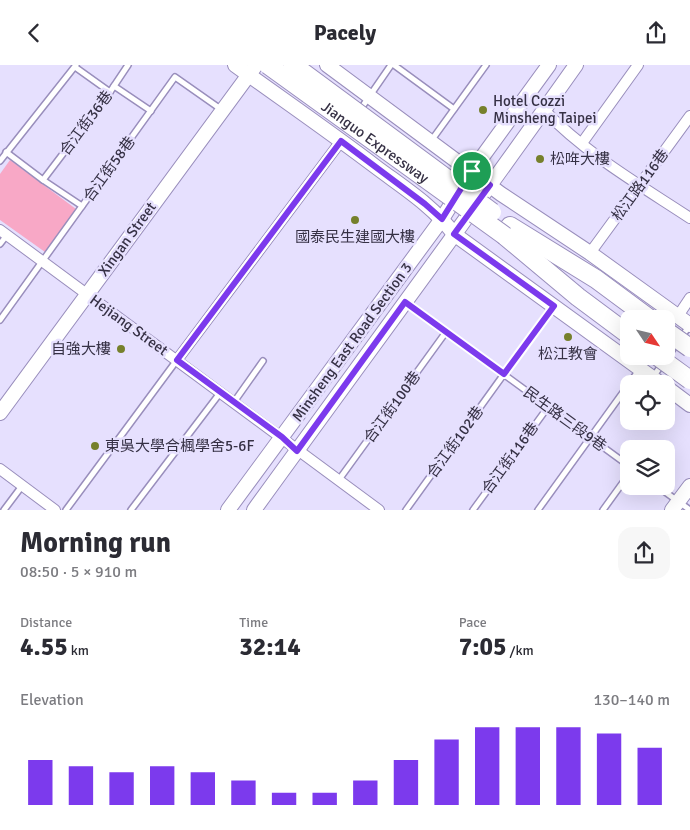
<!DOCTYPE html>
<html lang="en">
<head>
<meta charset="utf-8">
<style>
  :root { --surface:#fff; --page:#f7f7f7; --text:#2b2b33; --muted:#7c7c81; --accent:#7c3aed }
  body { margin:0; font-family:Signika,"Noto Sans TC",sans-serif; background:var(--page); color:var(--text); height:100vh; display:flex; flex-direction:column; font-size:19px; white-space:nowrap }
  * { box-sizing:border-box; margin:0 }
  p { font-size:16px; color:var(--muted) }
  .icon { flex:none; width:28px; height:28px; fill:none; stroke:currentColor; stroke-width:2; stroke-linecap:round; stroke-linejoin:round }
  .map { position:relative; height:445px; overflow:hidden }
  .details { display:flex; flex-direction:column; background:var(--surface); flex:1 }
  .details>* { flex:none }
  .needle { width:32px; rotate:125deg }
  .tools { position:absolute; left:620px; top:245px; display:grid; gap:10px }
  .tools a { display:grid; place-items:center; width:55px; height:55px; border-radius:10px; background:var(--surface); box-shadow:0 5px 20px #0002; font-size:25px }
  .pin { position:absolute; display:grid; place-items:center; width:42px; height:42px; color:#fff; margin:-21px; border:2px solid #fff; border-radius:50%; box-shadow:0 1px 5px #0007 }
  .round { display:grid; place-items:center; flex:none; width:52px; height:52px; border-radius:15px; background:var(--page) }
  .summary { display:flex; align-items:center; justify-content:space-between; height:85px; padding:0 20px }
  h1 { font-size:28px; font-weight:700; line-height:38px }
  .metrics { display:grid; grid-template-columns:repeat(3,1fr); gap:8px; height:85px; padding:5px 20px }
  .metrics div { display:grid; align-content:center }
  .metrics b { font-size:25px; font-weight:700 }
  .metrics small { font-size:14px; font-weight:400 }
  .metrics p { font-size:14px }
  .chart { height:140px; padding:10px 20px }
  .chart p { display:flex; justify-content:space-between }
  .chart svg { width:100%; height:90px; margin-top:5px; stroke:var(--accent); stroke-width:6 }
  header { display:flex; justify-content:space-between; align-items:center; height:65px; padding:0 20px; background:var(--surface); font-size:22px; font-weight:700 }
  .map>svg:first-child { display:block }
</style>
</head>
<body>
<header><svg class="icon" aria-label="back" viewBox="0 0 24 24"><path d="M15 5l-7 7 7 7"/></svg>Pacely<svg class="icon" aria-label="share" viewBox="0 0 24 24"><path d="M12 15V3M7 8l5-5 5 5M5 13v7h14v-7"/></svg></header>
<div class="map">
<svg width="690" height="445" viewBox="0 0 690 445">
  <rect width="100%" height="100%" fill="#e6e0fe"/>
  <!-- green -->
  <polygon fill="#f8a8c6" points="10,95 76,144 45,187 0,155 0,109"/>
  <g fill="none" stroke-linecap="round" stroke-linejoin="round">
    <defs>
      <g id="service">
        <polyline points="394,0 454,44"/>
        <polyline points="75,2 110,27"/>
        <polyline points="114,21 151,46"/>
        <polyline points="360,45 391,0"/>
        <polyline points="431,76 486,0"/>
        <polyline points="6,87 43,115 82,141"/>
        <polyline points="0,96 76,0"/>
        <polyline points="43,115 110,27 128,0"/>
        <polyline points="0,179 7,170"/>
        <polyline points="405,237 629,401"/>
        <polyline points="0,255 175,12 222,45"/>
        <polyline points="653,312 690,260"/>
        <polyline points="629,319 639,305"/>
        <polyline points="234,337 263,296"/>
        <polyline points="338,416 446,267"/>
        <polyline points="657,421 690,445"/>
        <polyline points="4,445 22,421"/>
        <polyline points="66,445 177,295"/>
        <polyline points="131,445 220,328"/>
        <polyline points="406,445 553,241"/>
        <polyline points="473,445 548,342"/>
        <polyline points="538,445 629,319"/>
        <polyline points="603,445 629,409"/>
      </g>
      <g id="minor">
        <path d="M544,45C586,89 640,120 690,153"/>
        <polyline points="582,78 638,0"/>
        <polyline points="0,165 379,445"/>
        <polyline points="590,188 690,51"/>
        <polyline points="678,251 690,233"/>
        <polyline points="177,295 341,76"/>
        <polyline points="0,404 55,445"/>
      </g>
      <g id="tertiary">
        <path d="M235,0C282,34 330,67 376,102C404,123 433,141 454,169L661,319"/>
        <polyline points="327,0 501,129 590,188 690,260"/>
        <polyline points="666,322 690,340"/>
        <polyline points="0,348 256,0"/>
        <polyline points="228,445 442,154 472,106 549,0"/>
        <path d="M254,445C361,297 470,150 576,0"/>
        <polyline points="672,445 690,421"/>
      </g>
      <g id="trunk">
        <polyline points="510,161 596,214 650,254"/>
        <polyline points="505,171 578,232 629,270"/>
      </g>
    </defs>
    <!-- service casing -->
    <use href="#service" stroke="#998ebc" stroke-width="8"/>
    <!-- minor casing -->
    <use href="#minor" stroke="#998ebc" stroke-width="12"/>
    <!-- tertiary casing -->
    <use href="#tertiary" stroke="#998ebc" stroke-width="16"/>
    <!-- trunk casing -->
    <use href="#trunk" stroke="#998ebc" stroke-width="20"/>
    <!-- service -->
    <use href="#service" stroke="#fff" stroke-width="5"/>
    <!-- minor -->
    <use href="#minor" stroke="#fff" stroke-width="10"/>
    <!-- tertiary -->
    <use href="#tertiary" stroke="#fff" stroke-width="14"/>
    <!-- trunk -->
    <use href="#trunk" stroke="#fff" stroke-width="18"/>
    <defs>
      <g id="trunk-bridge">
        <path id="s1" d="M268,0L505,171"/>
        <polyline points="293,0 492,147"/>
        <polyline points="666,266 690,283"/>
        <polyline points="657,291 690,315"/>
      </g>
    </defs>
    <!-- trunk-bridge casing -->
    <use href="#trunk-bridge" stroke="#998ebc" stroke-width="20" stroke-linecap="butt"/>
    <!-- trunk-bridge -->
    <use href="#trunk-bridge" stroke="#fff" stroke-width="18"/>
  </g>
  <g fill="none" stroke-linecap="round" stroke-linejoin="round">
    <defs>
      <polygon id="route" points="341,76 425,139 442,154 472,106 490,120 454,169 554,241 504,309 405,237 297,386 282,372 177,295"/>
    </defs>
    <!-- route casing -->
    <use href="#route" stroke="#fff" stroke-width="10"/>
    <!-- route -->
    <use href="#route" stroke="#7c3aed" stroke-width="6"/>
  </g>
  <!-- markers -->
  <g fill="#76802c" stroke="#e6e0fe" stroke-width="2">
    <circle cx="483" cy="45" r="5"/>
    <circle cx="540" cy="94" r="5"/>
    <circle cx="355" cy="155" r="5"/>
    <circle cx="568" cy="272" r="5"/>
    <circle cx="121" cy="284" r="5"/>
    <circle cx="95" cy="381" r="5"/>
  </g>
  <g text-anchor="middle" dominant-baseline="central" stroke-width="5" stroke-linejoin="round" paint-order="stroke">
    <!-- poi labels -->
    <g font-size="15" fill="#363145" stroke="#e6e0fe" text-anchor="start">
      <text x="493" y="36">Hotel Cozzi<tspan x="493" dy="17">Minsheng Taipei</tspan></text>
      <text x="550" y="94">松哖大樓</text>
      <text x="355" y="172" text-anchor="middle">國泰民生建國大樓</text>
      <text x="111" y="284" text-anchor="end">自強大樓</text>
      <text x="568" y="289" text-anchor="middle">松江教會</text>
      <text x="105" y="381">東吳大學合楓學舍5-6F</text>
    </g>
    <!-- street labels -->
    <g font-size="15" fill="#363145" stroke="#e6e0fe">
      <text transform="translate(86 58) rotate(-53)">合江街36巷</text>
      <text stroke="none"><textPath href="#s1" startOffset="132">Jianguo Expressway</textPath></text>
      <text transform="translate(109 104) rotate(-54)">合江街58巷</text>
      <text transform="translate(640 120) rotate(-54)">松江路116巷</text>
      <text transform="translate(127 174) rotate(-54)">Xingan Street</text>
      <text transform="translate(129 260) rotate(36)">Hejiang Street</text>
      <text transform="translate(352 277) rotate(-54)">Minsheng East Road Section 3</text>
      <text transform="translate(392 342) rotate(-54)">合江街100巷</text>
      <text transform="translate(565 354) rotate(36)">民生路三段9巷</text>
      <text transform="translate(455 377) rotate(-54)">合江街102巷</text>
      <text transform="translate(510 393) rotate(-54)">合江街116巷</text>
    </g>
  </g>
</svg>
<div class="tools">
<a><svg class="needle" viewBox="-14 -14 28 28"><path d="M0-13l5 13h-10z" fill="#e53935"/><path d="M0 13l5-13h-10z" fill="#7c7c81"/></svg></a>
<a><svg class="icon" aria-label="locate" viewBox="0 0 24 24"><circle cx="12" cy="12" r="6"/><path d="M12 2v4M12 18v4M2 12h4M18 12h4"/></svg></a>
<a><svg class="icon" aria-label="layers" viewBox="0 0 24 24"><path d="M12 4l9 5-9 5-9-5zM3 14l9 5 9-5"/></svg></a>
</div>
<div class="pin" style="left:472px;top:106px;background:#1e9e55"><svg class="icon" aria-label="arrive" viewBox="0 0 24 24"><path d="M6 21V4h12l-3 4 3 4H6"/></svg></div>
</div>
<section class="details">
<div class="summary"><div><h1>Morning run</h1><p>08:50 · 5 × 910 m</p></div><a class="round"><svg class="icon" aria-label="share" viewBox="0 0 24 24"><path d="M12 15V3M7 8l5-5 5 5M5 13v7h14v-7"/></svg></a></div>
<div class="metrics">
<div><p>Distance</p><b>4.55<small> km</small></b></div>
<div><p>Time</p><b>32:14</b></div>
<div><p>Pace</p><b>7:05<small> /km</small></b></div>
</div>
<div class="chart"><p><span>Elevation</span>130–140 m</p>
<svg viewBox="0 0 160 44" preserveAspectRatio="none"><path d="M5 44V22M15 44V25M25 44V28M35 44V25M45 44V28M55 44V32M65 44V38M75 44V38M85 44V32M95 44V22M105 44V12M115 44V6M125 44V6M135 44V6M145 44V9M155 44V16"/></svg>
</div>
</section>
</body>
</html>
